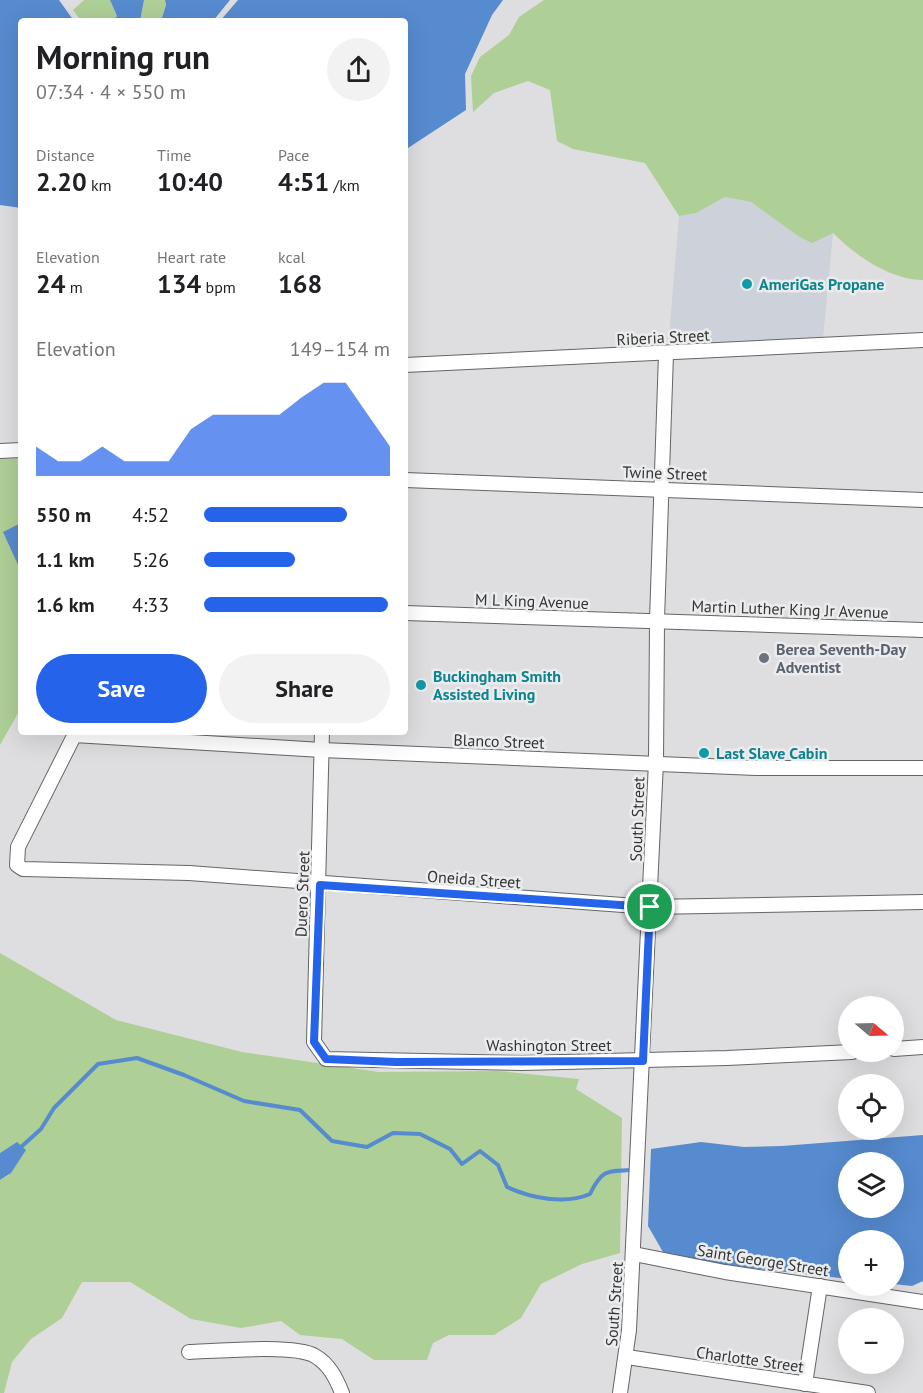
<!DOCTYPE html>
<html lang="en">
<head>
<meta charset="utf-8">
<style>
  :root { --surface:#fff; --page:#f2f2f2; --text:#202124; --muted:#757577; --accent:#2563eb }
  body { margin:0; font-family:"PT Sans",sans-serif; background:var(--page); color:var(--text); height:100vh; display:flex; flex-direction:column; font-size:22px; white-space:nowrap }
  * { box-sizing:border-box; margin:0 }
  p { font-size:20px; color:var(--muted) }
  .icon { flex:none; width:33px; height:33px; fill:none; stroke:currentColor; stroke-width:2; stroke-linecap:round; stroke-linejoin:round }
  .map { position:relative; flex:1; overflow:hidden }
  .details { position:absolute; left:18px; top:18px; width:390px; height:717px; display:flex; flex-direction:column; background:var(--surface); border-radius:6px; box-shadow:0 6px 24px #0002 }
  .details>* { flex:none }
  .needle { width:39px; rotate:109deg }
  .buttons { position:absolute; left:838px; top:996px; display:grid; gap:12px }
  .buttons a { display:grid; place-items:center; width:66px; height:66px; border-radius:50%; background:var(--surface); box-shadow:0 6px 24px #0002; font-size:30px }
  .pin { position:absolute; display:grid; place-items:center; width:51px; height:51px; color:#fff; margin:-26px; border:3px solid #fff; border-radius:50%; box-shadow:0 2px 6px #0007 }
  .round { display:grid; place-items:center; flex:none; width:63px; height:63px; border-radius:32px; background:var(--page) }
  .overview { display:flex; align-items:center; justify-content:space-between; height:102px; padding:0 18px }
  h1 { font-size:33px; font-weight:700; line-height:45px }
  .stats { display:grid; grid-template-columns:repeat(3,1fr); gap:9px; height:102px; padding:6px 18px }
  .stats div { display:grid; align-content:center }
  .stats b { font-size:26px; font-weight:700 }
  .stats small { font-size:16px; font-weight:400 }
  .stats p { font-size:16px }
  .chart { height:168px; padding:12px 18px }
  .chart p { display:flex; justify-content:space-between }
  .chart svg { width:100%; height:108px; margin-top:6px; fill:var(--accent); opacity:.7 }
  .action { display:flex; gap:12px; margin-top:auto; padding:12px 18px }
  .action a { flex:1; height:69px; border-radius:36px; background:var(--accent); color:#fff; font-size:24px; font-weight:700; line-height:69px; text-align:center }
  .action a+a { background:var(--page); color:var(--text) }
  ul { padding:0 18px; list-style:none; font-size:20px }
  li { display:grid; grid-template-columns:96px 72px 1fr; align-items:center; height:45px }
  li i { height:15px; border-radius:8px; background:var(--accent) }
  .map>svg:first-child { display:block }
</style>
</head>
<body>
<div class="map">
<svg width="923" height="1393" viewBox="0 0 923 1393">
  <rect width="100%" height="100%" fill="#dedee0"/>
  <!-- built -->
  <polygon fill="#cdd2da" points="725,197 751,202 798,236 833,233 823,339 668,347 679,216 696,213"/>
  <!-- green -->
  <g fill="#aecf95">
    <polygon points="84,0 110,0 117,16 114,21 105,18 100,21 81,21 73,10"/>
    <polygon points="144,0 165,0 166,5 161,21 140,21"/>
    <path d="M544,0H923V280C890,280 855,255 833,233L812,243L798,236L751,202L725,197L696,213L679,216L645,163L573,149L557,141L550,90L528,81L494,93L473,112L471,76L480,57L509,35L519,17Z"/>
    <polygon points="21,458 21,708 0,745 0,459"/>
    <polygon points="0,953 116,1020 242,1052 379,1072 499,1071 579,1079 576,1089 622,1118 620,1253 582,1264 541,1284 521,1318 494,1335 449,1335 433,1343 427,1360 374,1360 342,1339 300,1335 281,1321 241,1328 191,1319 130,1282 82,1282 62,1318 31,1339 12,1362 4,1393 0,1393 0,1180 9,1175 17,1142 0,1153"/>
  </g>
  <!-- water -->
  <g fill="#568bcf" fill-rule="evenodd">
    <polygon points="0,0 59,0 74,21 21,21 21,208 0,205"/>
    <polygon points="110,0 144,0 140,21 100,21 105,18 114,20 117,16"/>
    <polygon points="165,0 230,0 213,21 161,21 166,5"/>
    <polygon points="238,0 503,0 492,15 465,74 466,110 405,150 405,21 220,21"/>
    <polygon points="21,523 21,567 19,567 3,532"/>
    <path d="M923,1135V1281L912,1286L894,1284V1240H849V1279L714,1264L663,1252L648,1226L651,1149L701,1142L744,1147L782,1146ZM849,1162H894V1208H849Z"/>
    <polygon points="17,1142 26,1150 11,1173 0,1180 0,1153"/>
  </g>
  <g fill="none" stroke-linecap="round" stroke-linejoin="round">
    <!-- stream -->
    <path stroke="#568bcf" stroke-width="4" d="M21,1147L41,1129L54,1108L98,1064L137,1058L184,1075L244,1101L300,1110L332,1141L367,1147L393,1133L420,1134L450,1149L462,1164L480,1151L498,1165L507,1187C531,1198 565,1205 590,1194C602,1169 607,1171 633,1170"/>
    <defs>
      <g id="minor">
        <polyline points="405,365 923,340"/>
        <polyline points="0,451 21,450"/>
        <polyline points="405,480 923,500"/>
        <polyline points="405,613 923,630"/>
        <polyline points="76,732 18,847 17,865 23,869 189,873 650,907 923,902"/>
        <polyline points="322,732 314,1042 326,1059 522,1063 727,1058 852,1052"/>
        <polyline points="74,735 322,750 756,768 923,768"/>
        <polyline points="894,1049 923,1047"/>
        <polyline points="634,1254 725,1272 923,1302"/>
        <path d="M189,1352C216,1351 295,1344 315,1356C329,1364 336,1378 342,1393"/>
        <polyline points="627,1357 868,1393"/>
        <polyline points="805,1384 820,1286"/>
        <polyline points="620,1393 629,1330 656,762 657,620 666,354"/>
      </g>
    </defs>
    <!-- minor casing -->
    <use href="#minor" stroke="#656567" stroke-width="16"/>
    <!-- minor -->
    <use href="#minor" stroke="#fff" stroke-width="14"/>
  </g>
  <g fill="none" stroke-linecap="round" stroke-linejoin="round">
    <defs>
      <polygon id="route" points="320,885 650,907 643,1061 396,1062 326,1059 314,1042"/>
    </defs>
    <!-- route casing -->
    <use href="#route" stroke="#fff" stroke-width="12"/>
    <!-- route -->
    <use href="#route" stroke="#2563eb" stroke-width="8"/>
  </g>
  <!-- markers -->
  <g fill="#0f9aa8" stroke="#ebeced" stroke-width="2">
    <circle cx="747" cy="284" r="6"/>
    <circle cx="421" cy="685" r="6"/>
    <circle cx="704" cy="753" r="6"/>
  </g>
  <circle fill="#6b7280" stroke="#ebeced" stroke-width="2" cx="764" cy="658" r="6"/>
  <g text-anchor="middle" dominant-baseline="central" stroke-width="5" stroke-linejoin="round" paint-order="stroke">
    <!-- culture labels -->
    <g font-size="16" font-weight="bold" fill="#0d838f" stroke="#ebeced" text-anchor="start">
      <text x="759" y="284">AmeriGas Propane</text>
      <text x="433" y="676">Buckingham Smith<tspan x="433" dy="18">Assisted Living</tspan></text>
      <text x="716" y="753">Last Slave Cabin</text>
    </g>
    <!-- street labels -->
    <g font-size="16" fill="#343434" stroke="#ebeced">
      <text transform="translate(663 337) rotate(-3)">Riberia Street</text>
      <text transform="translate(665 473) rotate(2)">Twine Street</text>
      <text transform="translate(532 601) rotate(2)">M L King Avenue</text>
      <text transform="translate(790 609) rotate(2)">Martin Luther King Jr Avenue</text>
      <text transform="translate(499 741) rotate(2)">Blanco Street</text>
      <text transform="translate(637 819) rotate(-88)">South Street</text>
      <text transform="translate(474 879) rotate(4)">Oneida Street</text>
      <text transform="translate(302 894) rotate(-88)">Duero Street</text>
      <text x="549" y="1045">Washington Street</text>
      <text transform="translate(763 1260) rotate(9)">Saint George Street</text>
      <text transform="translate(614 1304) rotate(-86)">South Street</text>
      <text transform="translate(750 1359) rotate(8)">Charlotte Street</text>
    </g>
    <!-- worship labels -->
    <g font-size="16" font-weight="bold" fill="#5b616d" stroke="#ebeced" text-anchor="start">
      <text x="776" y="649">Berea Seventh-Day<tspan x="776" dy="18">Adventist</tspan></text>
    </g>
  </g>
</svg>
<div class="buttons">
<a><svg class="needle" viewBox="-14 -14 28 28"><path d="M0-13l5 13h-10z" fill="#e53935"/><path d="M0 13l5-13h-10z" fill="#757577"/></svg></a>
<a><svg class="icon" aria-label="locate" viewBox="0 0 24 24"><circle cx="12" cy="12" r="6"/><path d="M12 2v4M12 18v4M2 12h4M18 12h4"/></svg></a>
<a><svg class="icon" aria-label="layers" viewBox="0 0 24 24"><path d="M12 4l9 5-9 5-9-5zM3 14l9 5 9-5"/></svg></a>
<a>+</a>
<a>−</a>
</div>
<div class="pin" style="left:650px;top:907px;background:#1e9e55"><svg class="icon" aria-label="arrive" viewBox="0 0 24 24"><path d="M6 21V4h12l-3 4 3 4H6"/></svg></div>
<section class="details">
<div class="overview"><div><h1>Morning run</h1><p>07:34 · 4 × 550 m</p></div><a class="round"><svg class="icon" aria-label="share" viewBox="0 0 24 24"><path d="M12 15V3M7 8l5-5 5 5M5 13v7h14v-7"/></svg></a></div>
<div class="stats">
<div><p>Distance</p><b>2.20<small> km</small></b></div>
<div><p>Time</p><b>10:40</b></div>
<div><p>Pace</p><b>4:51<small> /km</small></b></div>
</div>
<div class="stats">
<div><p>Elevation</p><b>24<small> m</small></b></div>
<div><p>Heart rate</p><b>134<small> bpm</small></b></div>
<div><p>kcal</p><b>168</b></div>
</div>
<div class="chart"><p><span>Elevation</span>149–154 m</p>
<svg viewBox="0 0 160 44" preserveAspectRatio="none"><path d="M0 44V32L10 38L20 38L30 32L40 38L50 38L60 38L70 25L80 19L90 19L100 19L110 19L120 12L130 6L140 6L150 19L160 32V44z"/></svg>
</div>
<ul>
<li><b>550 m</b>4:52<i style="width:77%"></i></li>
<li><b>1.1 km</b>5:26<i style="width:49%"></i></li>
<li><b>1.6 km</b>4:33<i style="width:99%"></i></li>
</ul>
<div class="action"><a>Save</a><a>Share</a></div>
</section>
</div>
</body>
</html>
